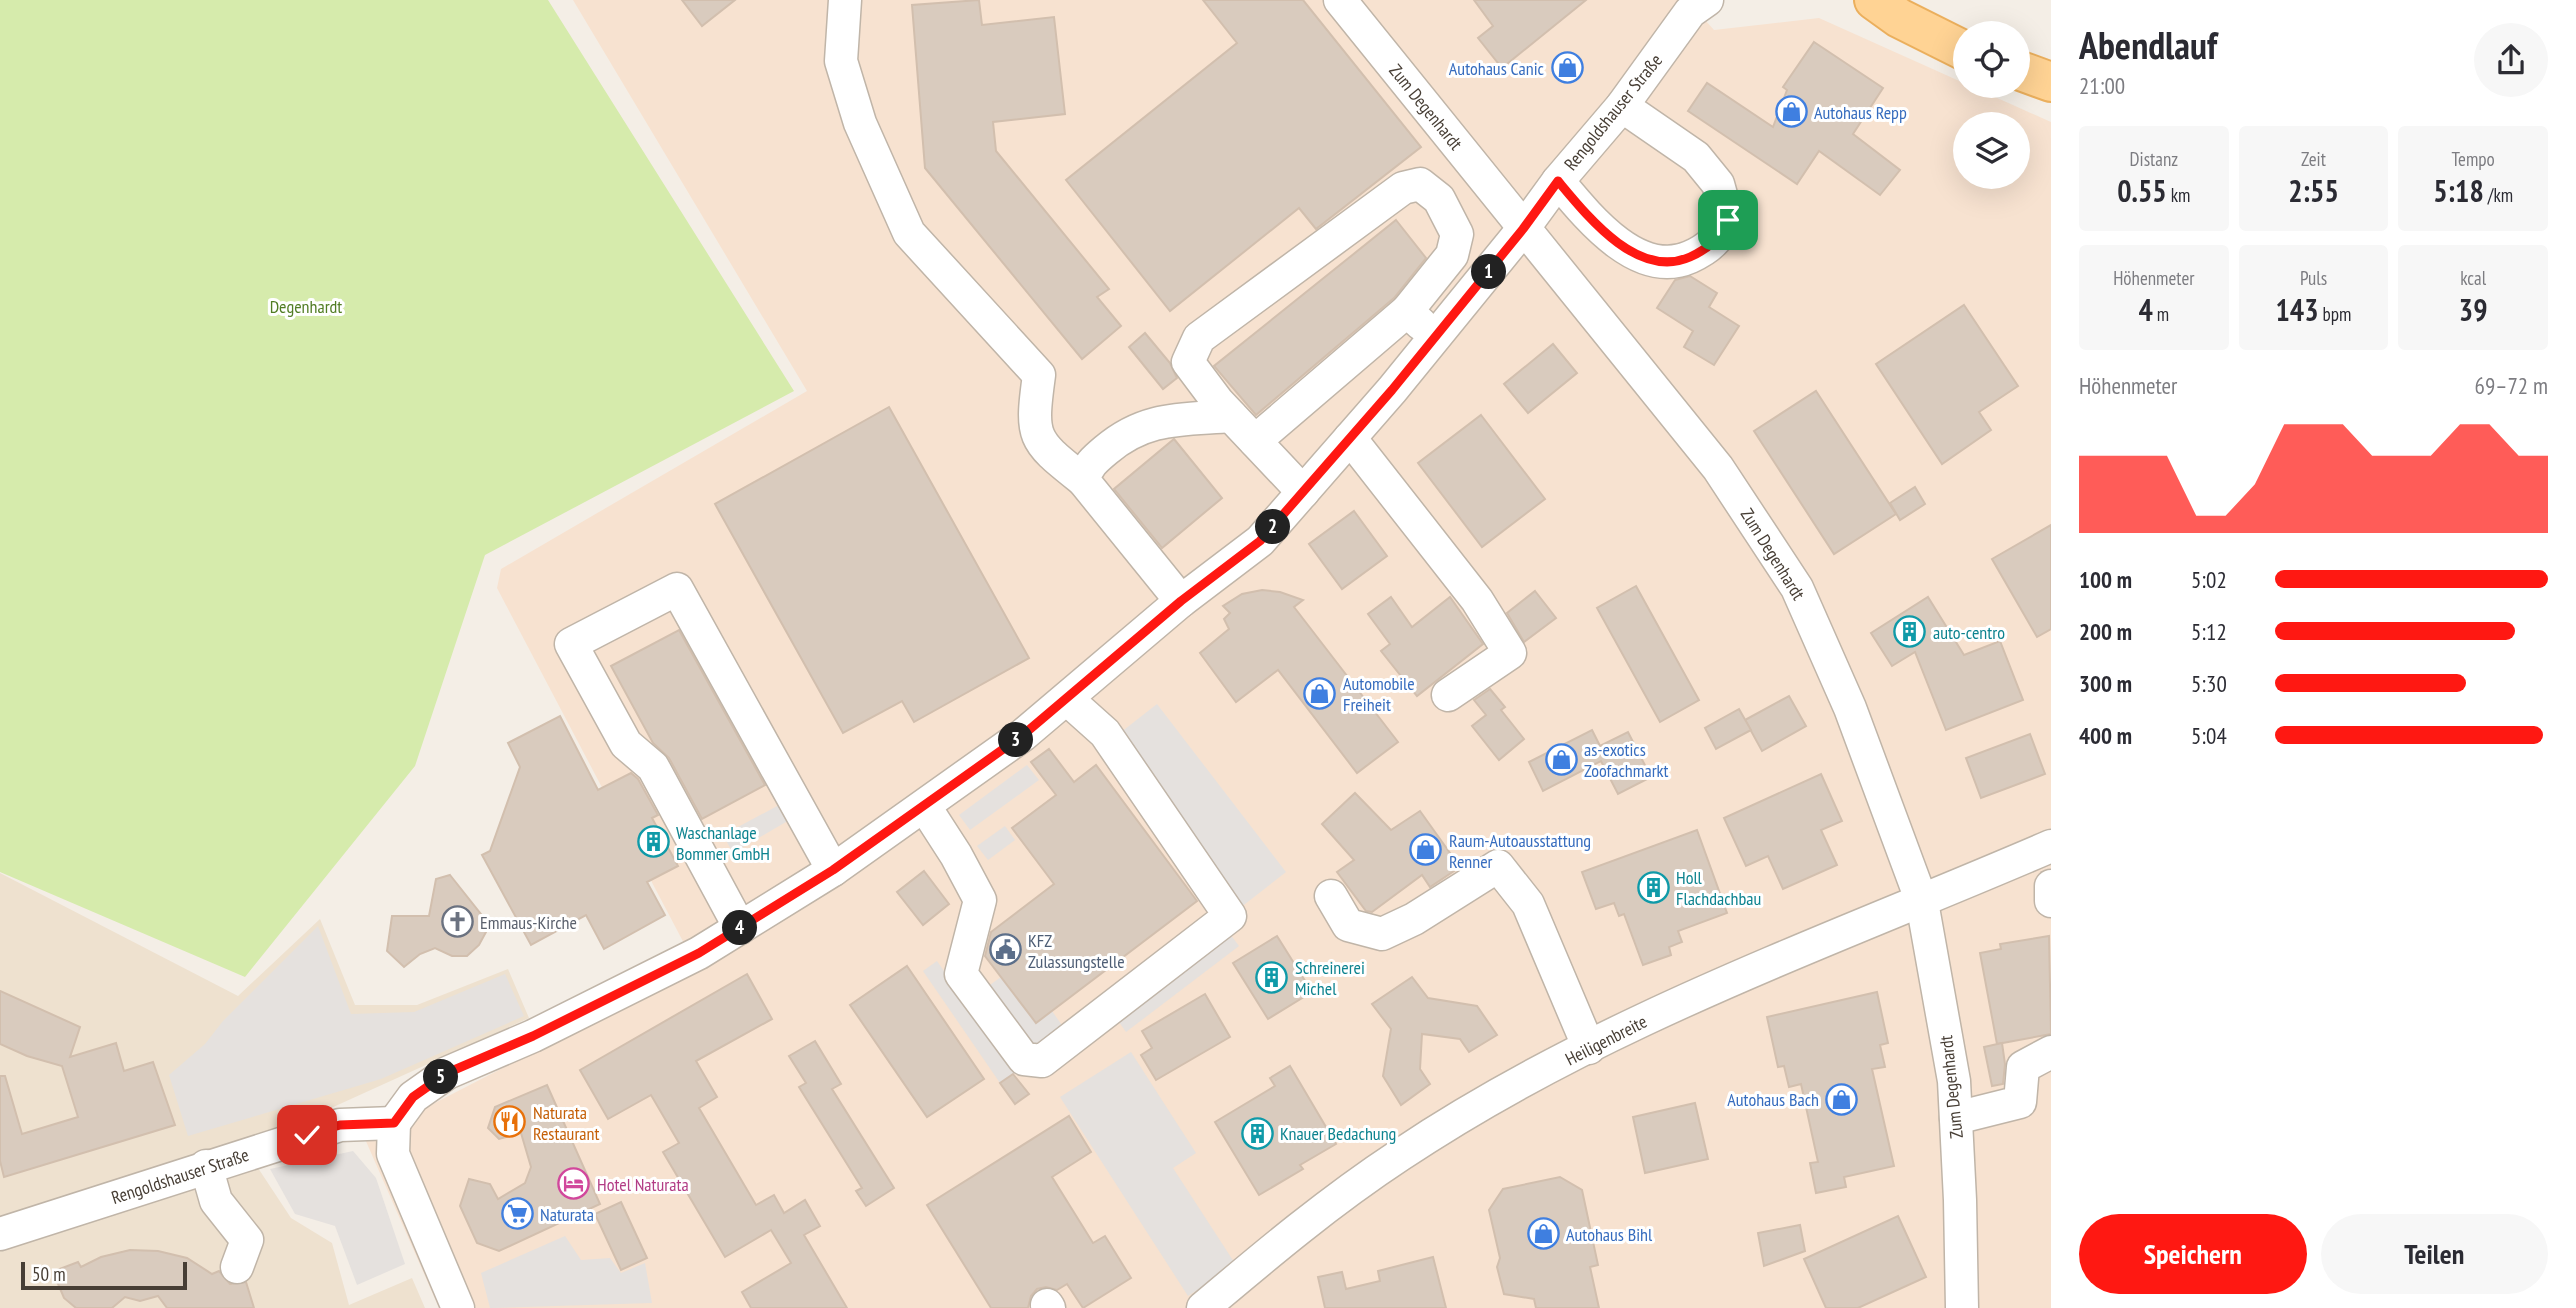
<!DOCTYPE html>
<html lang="de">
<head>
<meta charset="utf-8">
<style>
  :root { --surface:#fff; --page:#f7f7f7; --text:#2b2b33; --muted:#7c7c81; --accent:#ff1812 }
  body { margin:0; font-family:"PT Sans Narrow",sans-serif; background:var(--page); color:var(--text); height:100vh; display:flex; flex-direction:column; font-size:26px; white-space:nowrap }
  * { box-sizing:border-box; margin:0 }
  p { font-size:23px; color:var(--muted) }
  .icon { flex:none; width:38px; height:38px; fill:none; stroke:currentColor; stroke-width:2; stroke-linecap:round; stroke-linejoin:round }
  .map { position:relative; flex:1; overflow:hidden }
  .side { display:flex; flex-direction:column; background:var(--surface); width:525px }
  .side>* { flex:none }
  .controls { position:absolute; left:1953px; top:21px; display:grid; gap:14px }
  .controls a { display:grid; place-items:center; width:77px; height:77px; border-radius:50%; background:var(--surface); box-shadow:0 7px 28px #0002; font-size:35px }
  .scale { position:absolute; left:21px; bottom:18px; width:166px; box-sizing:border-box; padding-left:7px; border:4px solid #473e35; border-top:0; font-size:19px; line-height:24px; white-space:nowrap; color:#473e35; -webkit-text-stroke:5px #fff; paint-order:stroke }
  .pin { position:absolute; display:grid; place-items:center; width:60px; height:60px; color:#fff; margin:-30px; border-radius:14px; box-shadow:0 4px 10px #0006 }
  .km { position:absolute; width:35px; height:35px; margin:-18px; border-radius:50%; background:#222; color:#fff; font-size:19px; line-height:35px; text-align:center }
  .round { display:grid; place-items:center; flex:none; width:74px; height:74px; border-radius:37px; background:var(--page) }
  .headline { display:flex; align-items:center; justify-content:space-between; height:119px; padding:0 28px }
  h1 { font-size:38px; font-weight:700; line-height:52px }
  .figures { display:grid; grid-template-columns:repeat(3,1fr); gap:10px; height:119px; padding:7px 28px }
  .figures div { display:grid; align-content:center; border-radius:7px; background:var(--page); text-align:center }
  .figures b { font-size:30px; font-weight:700 }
  .figures small { font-size:19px; font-weight:400 }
  .figures p { font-size:19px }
  .chart { height:196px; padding:14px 28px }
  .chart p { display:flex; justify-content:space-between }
  .chart svg { width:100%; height:126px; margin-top:7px; fill:var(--accent); opacity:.7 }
  .primary-button { display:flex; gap:14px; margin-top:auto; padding:14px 28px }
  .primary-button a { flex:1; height:80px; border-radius:42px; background:var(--accent); color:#fff; font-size:28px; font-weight:700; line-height:80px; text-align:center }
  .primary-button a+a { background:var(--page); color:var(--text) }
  ul { padding:0 28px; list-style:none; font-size:23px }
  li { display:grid; grid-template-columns:112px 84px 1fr; align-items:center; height:52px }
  li i { height:18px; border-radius:9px; background:var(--accent) }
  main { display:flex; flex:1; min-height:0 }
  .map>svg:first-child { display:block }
</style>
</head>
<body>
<main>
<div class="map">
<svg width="2051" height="1308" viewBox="0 0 2051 1308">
  <rect width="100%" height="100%" fill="#f4eee6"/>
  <!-- commercial -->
  <path fill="#f7e2d0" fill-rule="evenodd" d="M573,0H1687L1714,30L1819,18L2051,122V1308H439L365,1139L697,968L497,588L501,569L807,391ZM1965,124H2018V177H1965Z"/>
  <!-- education -->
  <polygon fill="#eee1cf" points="0,873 238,996 320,919 355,1005 417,1005 508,969 529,1018 197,1169 256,1165 291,1218 332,1243 349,1305 412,1278 425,1308 0,1308"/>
  <!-- green -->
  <polygon fill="#d6ebac" points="0,0 548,0 794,391 485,555 415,766 245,977 0,872"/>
  <!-- parking -->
  <g fill="#e5e1de">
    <polygon points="1157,704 1286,872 1240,908 1111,740"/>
    <polygon points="1027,765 1039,780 970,830 959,815"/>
    <polygon points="781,804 791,819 733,853 723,835"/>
    <polygon points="1005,826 1015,840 988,860 977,846"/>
    <polygon points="318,926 351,1014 414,1012 505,974 524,1016 381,1079 188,1136 169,1075 205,1044 223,1021"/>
    <polygon points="1227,930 1239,946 1126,1032 1114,1015"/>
    <polygon points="937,961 1015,1073 1000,1083 923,971"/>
    <polygon points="1001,977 1036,1023 1052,1011 1071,1038 1042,1061 987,987"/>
    <polygon points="1131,1052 1196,1153 1173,1168 1236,1265 1188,1296 1060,1097"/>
    <polygon points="353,1151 376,1178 405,1264 357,1285 335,1226 295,1214 270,1169"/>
    <polygon points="565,1236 581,1260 610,1258 621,1273 645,1263 652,1303 490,1308 481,1273"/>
  </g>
  <!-- building -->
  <g fill="#d9cbbe" stroke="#d2bfae" stroke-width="2">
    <polygon points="682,0 735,0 702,26"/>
    <polygon points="979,0 982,25 1054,17 1065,114 993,122 996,151 1109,289 1097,297 1121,326 1082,359 925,168 912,5"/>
    <polygon points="1203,0 1303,0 1421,147 1316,229 1299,208 1170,311 1066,180 1237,43"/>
    <polygon points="1474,0 1586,0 1502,68 1478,38 1493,26"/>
    <polygon points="1814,42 1883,88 1853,134 1900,170 1880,195 1819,151 1797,184 1688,111 1707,83 1773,127 1787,90 1783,87"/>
    <polygon points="1396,220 1426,258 1394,298 1256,415 1214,366"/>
    <polygon points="1690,276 1717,293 1709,307 1739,326 1714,365 1684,347 1693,331 1657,308 1675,280"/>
    <polygon points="1964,305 2018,386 1979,412 1991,430 1942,464 1876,364"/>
    <polygon points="1145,333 1170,363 1177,378 1163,389 1129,347"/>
    <polygon points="1553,344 1577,373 1528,413 1504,384"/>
    <polygon points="1816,391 1896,514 1834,554 1754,431"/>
    <polygon points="889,407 1029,658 914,722 902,701 843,733 715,504"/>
    <polygon points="1481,415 1545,499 1482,547 1418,463"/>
    <polygon points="1174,439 1222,498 1162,548 1114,489"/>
    <polygon points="1915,487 1925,504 1900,520 1890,503"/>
    <polygon points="1354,511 1387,556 1342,589 1309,544"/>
    <polygon points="2051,525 2051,629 2037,637 1992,559"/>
    <polygon points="1636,586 1699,700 1660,722 1597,608"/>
    <polygon points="1262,590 1280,592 1303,600 1294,607 1398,742 1357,773 1278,670 1236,702 1200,653 1229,629 1224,619 1230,613 1223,606 1242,594"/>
    <polygon points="1535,591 1556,618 1524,642 1507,613"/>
    <polygon points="1391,597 1412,627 1450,597 1483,644 1417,696 1381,651 1390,644 1368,614"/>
    <polygon points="1928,597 1964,655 2000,641 2023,700 1946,730 1915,652 1892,666 1871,633"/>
    <polygon points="679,630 765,785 702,819 669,758 653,743 611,666"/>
    <polygon points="1490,689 1505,707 1501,710 1524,739 1499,760 1472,726 1486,715 1474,700"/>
    <polygon points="1789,696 1806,726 1762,751 1745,720"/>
    <polygon points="1739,709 1751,730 1716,749 1705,728"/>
    <polygon points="560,716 598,790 631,773 638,779 658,815 652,818 678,866 647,882 665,915 604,949 586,915 531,945 482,855 490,851 520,767 508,743"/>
    <polygon points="1592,730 1600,746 1628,732 1651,777 1618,794 1601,761 1543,791 1529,762"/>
    <polygon points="2030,734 2045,774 1981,798 1966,758"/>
    <polygon points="1049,749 1074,782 1096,765 1197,901 1036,1023 985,956 991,932 1054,884 1012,828 1056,795 1031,762"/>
    <polygon points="1821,774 1842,821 1821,830 1837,865 1783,889 1768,856 1746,866 1724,818"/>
    <polygon points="1355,793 1391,830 1420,811 1460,867 1430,887 1422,875 1372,912 1366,911 1337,872 1354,860 1322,824"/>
    <polygon points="1697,830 1727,913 1678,931 1682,942 1669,947 1671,955 1643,965 1624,914 1619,916 1614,903 1596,909 1582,872"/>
    <polygon points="924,871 949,904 923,925 897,892"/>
    <polygon points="450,875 484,918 486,932 479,945 467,956 452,956 435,948 420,954 404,967 387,951 392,916 429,916 436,879"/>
    <polygon points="1277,936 1312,992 1268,1019 1233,963"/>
    <polygon points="2049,936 2051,1034 1997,1044 1980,953 2001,949 2000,944"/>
    <polygon points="907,966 984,1079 927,1117 850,1005"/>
    <polygon points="747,974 772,1019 696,1061 717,1097 699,1108 756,1205 774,1195 784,1213 805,1200 820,1226 804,1235 847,1308 751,1308 742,1292 791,1263 771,1230 725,1257 663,1152 679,1143 651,1095 608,1119 580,1070"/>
    <polygon points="1412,977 1428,998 1477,1006 1497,1035 1469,1052 1460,1039 1422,1034 1420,1069 1430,1084 1401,1105 1383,1076 1391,1029 1372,1004"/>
    <polygon points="0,991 80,1027 70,1057 116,1043 124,1071 153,1062 175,1125 4,1177 0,1161 0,1076 5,1076 22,1134 78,1117 62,1066 27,1056 0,1044"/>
    <polygon points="1877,992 1888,1043 1880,1045 1885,1067 1872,1069 1894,1166 1844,1177 1846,1187 1816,1193 1810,1163 1818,1162 1801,1084 1789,1087 1784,1066 1778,1067 1767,1017"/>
    <polygon points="1205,994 1230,1037 1156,1080 1141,1055 1152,1048 1142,1031"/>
    <polygon points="815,1041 841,1084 832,1089 894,1188 866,1206 856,1191 862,1188 799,1087 806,1083 789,1056"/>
    <polygon points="2002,1043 2005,1064 2003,1084 1992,1086 1984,1047"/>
    <polygon points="1290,1066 1336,1144 1300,1165 1303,1169 1259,1195 1215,1122 1275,1086 1270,1078"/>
    <polygon points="1013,1074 1029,1094 1015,1104 1000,1083"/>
    <polygon points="547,1085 600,1204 499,1251 477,1243 460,1206 469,1179 490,1184 498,1199 525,1183 531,1167 521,1133 499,1139 488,1128 495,1107"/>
    <polygon points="1695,1103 1708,1159 1645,1173 1633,1117"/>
    <polygon points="1069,1116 1091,1152 1052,1177 1093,1243 1105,1236 1131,1278 1083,1308 1067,1284 1057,1290 1046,1287 1037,1289 1031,1296 1028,1308 991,1308 927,1205"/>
    <polygon points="1560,1177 1582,1190 1598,1265 1590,1267 1599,1308 1536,1308 1534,1299 1504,1294 1497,1267 1500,1258 1489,1210 1503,1189"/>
    <polygon points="621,1202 647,1258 621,1270 595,1214"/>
    <polygon points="1898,1216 1926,1277 1858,1308 1826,1308 1804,1259"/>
    <polygon points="1800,1225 1805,1251 1764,1266 1758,1233"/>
    <polygon points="130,1250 158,1251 187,1258 212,1274 219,1271 230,1284 246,1282 254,1308 167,1308 158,1296 140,1301 125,1297 112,1308 76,1308 64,1298 56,1279 57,1270 78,1262 81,1267 101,1257"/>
    <polygon points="1433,1257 1446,1308 1325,1308 1318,1277 1342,1272 1346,1289 1380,1281 1378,1271"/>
  </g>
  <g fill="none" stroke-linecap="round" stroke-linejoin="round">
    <defs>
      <g id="minor">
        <path d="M845,0L841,61L860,123L909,233L1039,375C1030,440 1033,440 1083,480"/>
        <polyline points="1340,0 1718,468 1797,588 1850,708 1922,902 1954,1081 1960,1200 1962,1308"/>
        <path d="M1558,181C1588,217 1638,280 1690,257C1710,248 1718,239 1728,220L1718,184L1696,157L1622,106"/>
        <polyline points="1350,438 1477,600 1510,653 1448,695"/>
        <polyline points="1255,441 1407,311 1421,324"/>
        <polyline points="1303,492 1218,402 1188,362 1199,338 1403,188 1420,184 1439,199 1457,234 1452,255 1407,311"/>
        <path d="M1181,601L1083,480C1088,465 1094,460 1106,450C1146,416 1182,420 1231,416"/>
        <polyline points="925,807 956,855 980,900 961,974 1024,1059 1042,1061 1230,916 1105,733 1067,699"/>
        <polyline points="2051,886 2051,901"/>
        <polyline points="1331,896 1348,925 1382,934 1414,919 1498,866 1528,904 1589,1048"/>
        <polyline points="740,928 653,767 626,744 571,644 677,589 833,870"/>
        <polyline points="1956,1118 2020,1102 2023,1067 2051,1052"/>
        <polyline points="394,1123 413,1097 447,1073 533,1036 699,953 833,870 1023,735 1181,601 1260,541 1392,390 1523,229 1558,181 1622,106 1690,12 1707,0"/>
        <polyline points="394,1123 393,1154 458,1308"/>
        <polyline points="206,1166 216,1201 247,1240 237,1267"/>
        <polyline points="0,1234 340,1125 394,1123"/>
        <polyline points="1047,1305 1049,1308"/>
        <path d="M1203,1308C1267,1254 1330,1201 1400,1155C1600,1021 1831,941 2051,846"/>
      </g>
      <g id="major">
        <polyline points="1874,0 1899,18 1965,51"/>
        <polyline points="2018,70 2051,82"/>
      </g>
    </defs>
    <!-- minor casing -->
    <use href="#minor" stroke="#c0b5a8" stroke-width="35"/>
    <!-- major casing -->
    <use href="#major" stroke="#ebaf5d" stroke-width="42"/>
    <!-- minor -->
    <use href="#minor" stroke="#fff" stroke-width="32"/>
    <!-- major -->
    <use href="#major" stroke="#ffd394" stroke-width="38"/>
  </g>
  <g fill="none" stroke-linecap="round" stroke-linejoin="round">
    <defs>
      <path id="route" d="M307,1135L340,1125L394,1123L413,1097L447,1073L533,1036L699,953L833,870L1023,735L1181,601L1260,541L1392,390L1523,229L1558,181C1588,217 1638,280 1690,257C1710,248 1718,239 1728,220"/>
    </defs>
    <!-- route casing -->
    <use href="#route" stroke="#fff" stroke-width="14"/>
    <!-- route -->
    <use href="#route" stroke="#ff1812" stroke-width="9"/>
  </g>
  <!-- icons -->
  <defs>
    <symbol id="shop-ring" viewBox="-11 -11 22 22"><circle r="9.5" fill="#fff" stroke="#3f7fe0" stroke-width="1.5"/><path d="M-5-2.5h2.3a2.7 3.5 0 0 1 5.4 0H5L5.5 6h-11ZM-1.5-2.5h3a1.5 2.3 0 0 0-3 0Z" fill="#3f7fe0"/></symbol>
    <symbol id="building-ring" viewBox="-11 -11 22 22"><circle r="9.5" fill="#fff" stroke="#0f9aa8" stroke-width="1.5"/><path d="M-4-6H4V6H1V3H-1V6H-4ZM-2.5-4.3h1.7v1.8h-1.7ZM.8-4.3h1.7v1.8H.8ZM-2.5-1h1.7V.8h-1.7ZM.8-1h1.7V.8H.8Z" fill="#0f9aa8"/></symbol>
    <symbol id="church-ring" viewBox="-11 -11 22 22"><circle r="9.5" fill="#fff" stroke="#6b7280" stroke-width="1.5"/><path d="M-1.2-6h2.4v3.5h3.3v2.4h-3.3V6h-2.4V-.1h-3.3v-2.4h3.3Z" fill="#6b7280"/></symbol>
    <symbol id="civic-ring" viewBox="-11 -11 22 22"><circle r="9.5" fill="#fff" stroke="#5c6f8a" stroke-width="1.5"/><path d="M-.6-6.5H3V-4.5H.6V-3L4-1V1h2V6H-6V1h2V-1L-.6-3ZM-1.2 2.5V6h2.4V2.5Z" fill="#5c6f8a"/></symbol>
    <symbol id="restaurant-ring" viewBox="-11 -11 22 22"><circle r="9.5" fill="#fff" stroke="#e8710a" stroke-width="1.5"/><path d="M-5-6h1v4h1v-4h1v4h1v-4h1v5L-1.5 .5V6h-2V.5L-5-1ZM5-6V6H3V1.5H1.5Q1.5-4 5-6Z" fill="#e8710a"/></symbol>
    <symbol id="hotel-ring" viewBox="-11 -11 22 22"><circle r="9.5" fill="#fff" stroke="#d1479c" stroke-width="1.5"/><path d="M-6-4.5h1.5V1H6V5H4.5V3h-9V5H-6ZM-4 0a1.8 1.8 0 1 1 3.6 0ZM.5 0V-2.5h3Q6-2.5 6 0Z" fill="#d1479c"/></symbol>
    <symbol id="supermarket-ring" viewBox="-11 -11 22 22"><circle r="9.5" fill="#fff" stroke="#3f7fe0" stroke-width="1.5"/><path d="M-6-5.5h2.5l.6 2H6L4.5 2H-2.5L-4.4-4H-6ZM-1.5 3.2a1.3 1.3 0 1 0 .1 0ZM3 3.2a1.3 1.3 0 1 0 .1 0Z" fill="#3f7fe0"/></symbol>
  </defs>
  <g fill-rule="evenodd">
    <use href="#shop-ring" x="1550" y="50" width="35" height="35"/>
    <use href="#shop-ring" x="1774" y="94" width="35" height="35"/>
    <use href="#building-ring" x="1892" y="614" width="35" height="35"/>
    <use href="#shop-ring" x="1302" y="676" width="35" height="35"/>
    <use href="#shop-ring" x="1544" y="742" width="35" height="35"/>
    <use href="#building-ring" x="636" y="824" width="35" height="35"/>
    <use href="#shop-ring" x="1408" y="832" width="35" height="35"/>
    <use href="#building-ring" x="1636" y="870" width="35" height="35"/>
    <use href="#church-ring" x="440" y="904" width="35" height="35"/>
    <use href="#civic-ring" x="988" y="932" width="35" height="35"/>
    <use href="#building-ring" x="1254" y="960" width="35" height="35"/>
    <use href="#shop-ring" x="1824" y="1082" width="35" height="35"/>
    <use href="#restaurant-ring" x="492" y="1104" width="35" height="35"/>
    <use href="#building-ring" x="1240" y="1116" width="35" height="35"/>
    <use href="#hotel-ring" x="556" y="1166" width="35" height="35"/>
    <use href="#supermarket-ring" x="500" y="1196" width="35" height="35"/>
    <use href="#shop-ring" x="1526" y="1216" width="35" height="35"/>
  </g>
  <g text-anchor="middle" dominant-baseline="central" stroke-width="6" stroke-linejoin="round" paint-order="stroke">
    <!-- shop labels -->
    <g font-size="18" fill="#366cbe" stroke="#fff" text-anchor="start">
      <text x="1544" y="68" text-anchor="end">Autohaus Canic</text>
      <text x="1814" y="112">Autohaus Repp</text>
      <text x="1343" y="683">Automobile<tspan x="1343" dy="21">Freiheit</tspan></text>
      <text x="1584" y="749">as-exotics<tspan x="1584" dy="21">Zoofachmarkt</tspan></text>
      <text x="1449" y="840">Raum-Autoausstattung<tspan x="1449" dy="21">Renner</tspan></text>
      <text x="1819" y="1099" text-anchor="end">Autohaus Bach</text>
      <text x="540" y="1214">Naturata</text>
      <text x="1566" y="1234">Autohaus Bihl</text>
    </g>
    <!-- street labels -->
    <g font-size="18" fill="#473e35" stroke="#fff">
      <text transform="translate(1426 107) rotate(51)">Zum Degenhardt</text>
      <text transform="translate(1613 112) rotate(-51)">Rengoldshauser Straße</text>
      <text transform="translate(1773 554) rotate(58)">Zum Degenhardt</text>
      <text transform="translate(1606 1040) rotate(-27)">Heiligenbreite</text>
      <text transform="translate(1951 1087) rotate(-96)">Zum Degenhardt</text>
      <text transform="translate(180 1176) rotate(-18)">Rengoldshauser Straße</text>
    </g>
    <!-- park labels -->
    <g font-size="18" fill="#517d24" stroke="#fff">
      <text x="306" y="306">Degenhardt</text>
    </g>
    <!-- culture labels -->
    <g font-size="18" fill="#0d838f" stroke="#fff" text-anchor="start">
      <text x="1933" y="632">auto-centro</text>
      <text x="676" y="832">Waschanlage<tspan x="676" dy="21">Bommer GmbH</tspan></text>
      <text x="1676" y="877">Holl<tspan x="1676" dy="21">Flachdachbau</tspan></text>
      <text x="1295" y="967">Schreinerei<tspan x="1295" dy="21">Michel</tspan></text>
      <text x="1280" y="1133">Knauer Bedachung</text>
    </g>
    <!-- worship labels -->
    <g font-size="18" fill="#5b616d" stroke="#fff" text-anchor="start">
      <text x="480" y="922">Emmaus-Kirche</text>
    </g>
    <!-- service labels -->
    <g font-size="18" fill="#4e5e75" stroke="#fff" text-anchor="start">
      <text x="1028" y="940">KFZ<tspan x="1028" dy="21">Zulassungstelle</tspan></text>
    </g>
    <!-- food labels -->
    <g font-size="18" fill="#c56008" stroke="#fff" text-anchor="start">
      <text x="533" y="1112">Naturata<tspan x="533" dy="21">Restaurant</tspan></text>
    </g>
    <!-- hotel labels -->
    <g font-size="18" fill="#b23c85" stroke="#fff" text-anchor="start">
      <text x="597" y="1184">Hotel Naturata</text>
    </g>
  </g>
</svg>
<div class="controls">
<a><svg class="icon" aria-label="locate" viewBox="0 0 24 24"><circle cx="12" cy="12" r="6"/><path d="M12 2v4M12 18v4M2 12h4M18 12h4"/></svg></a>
<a><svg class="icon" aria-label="layers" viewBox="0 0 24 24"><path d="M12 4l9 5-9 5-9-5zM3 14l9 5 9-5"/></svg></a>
</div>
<div class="scale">50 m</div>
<div class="pin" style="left:1728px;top:220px;background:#1e9e55"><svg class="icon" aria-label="arrive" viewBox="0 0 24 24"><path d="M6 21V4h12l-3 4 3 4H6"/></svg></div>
<div class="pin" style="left:307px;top:1135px;background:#d93025"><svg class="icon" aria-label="check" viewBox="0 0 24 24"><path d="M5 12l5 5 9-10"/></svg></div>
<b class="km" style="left:1489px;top:272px">1</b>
<b class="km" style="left:1273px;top:527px">2</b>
<b class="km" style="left:1016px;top:740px">3</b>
<b class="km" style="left:740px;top:928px">4</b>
<b class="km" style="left:441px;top:1077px">5</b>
</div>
<section class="side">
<div class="headline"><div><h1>Abendlauf</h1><p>21:00</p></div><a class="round"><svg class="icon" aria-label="share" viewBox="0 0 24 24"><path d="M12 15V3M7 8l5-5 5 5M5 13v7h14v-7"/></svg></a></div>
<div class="figures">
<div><p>Distanz</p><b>0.55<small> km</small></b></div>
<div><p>Zeit</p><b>2:55</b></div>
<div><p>Tempo</p><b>5:18<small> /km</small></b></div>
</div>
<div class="figures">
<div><p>Höhenmeter</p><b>4<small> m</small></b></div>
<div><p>Puls</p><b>143<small> bpm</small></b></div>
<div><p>kcal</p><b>39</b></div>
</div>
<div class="chart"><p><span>Höhenmeter</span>69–72 m</p>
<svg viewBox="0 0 160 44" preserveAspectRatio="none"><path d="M0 44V17L10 17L20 17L30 17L40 38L50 38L60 27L70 6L80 6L90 6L100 17L110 17L120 17L130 6L140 6L150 17L160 17V44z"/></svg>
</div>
<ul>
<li><b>100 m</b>5:02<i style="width:100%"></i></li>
<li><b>200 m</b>5:12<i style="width:88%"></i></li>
<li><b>300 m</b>5:30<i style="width:70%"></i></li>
<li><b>400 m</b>5:04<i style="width:98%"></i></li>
</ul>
<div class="primary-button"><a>Speichern</a><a>Teilen</a></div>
</section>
</main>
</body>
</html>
